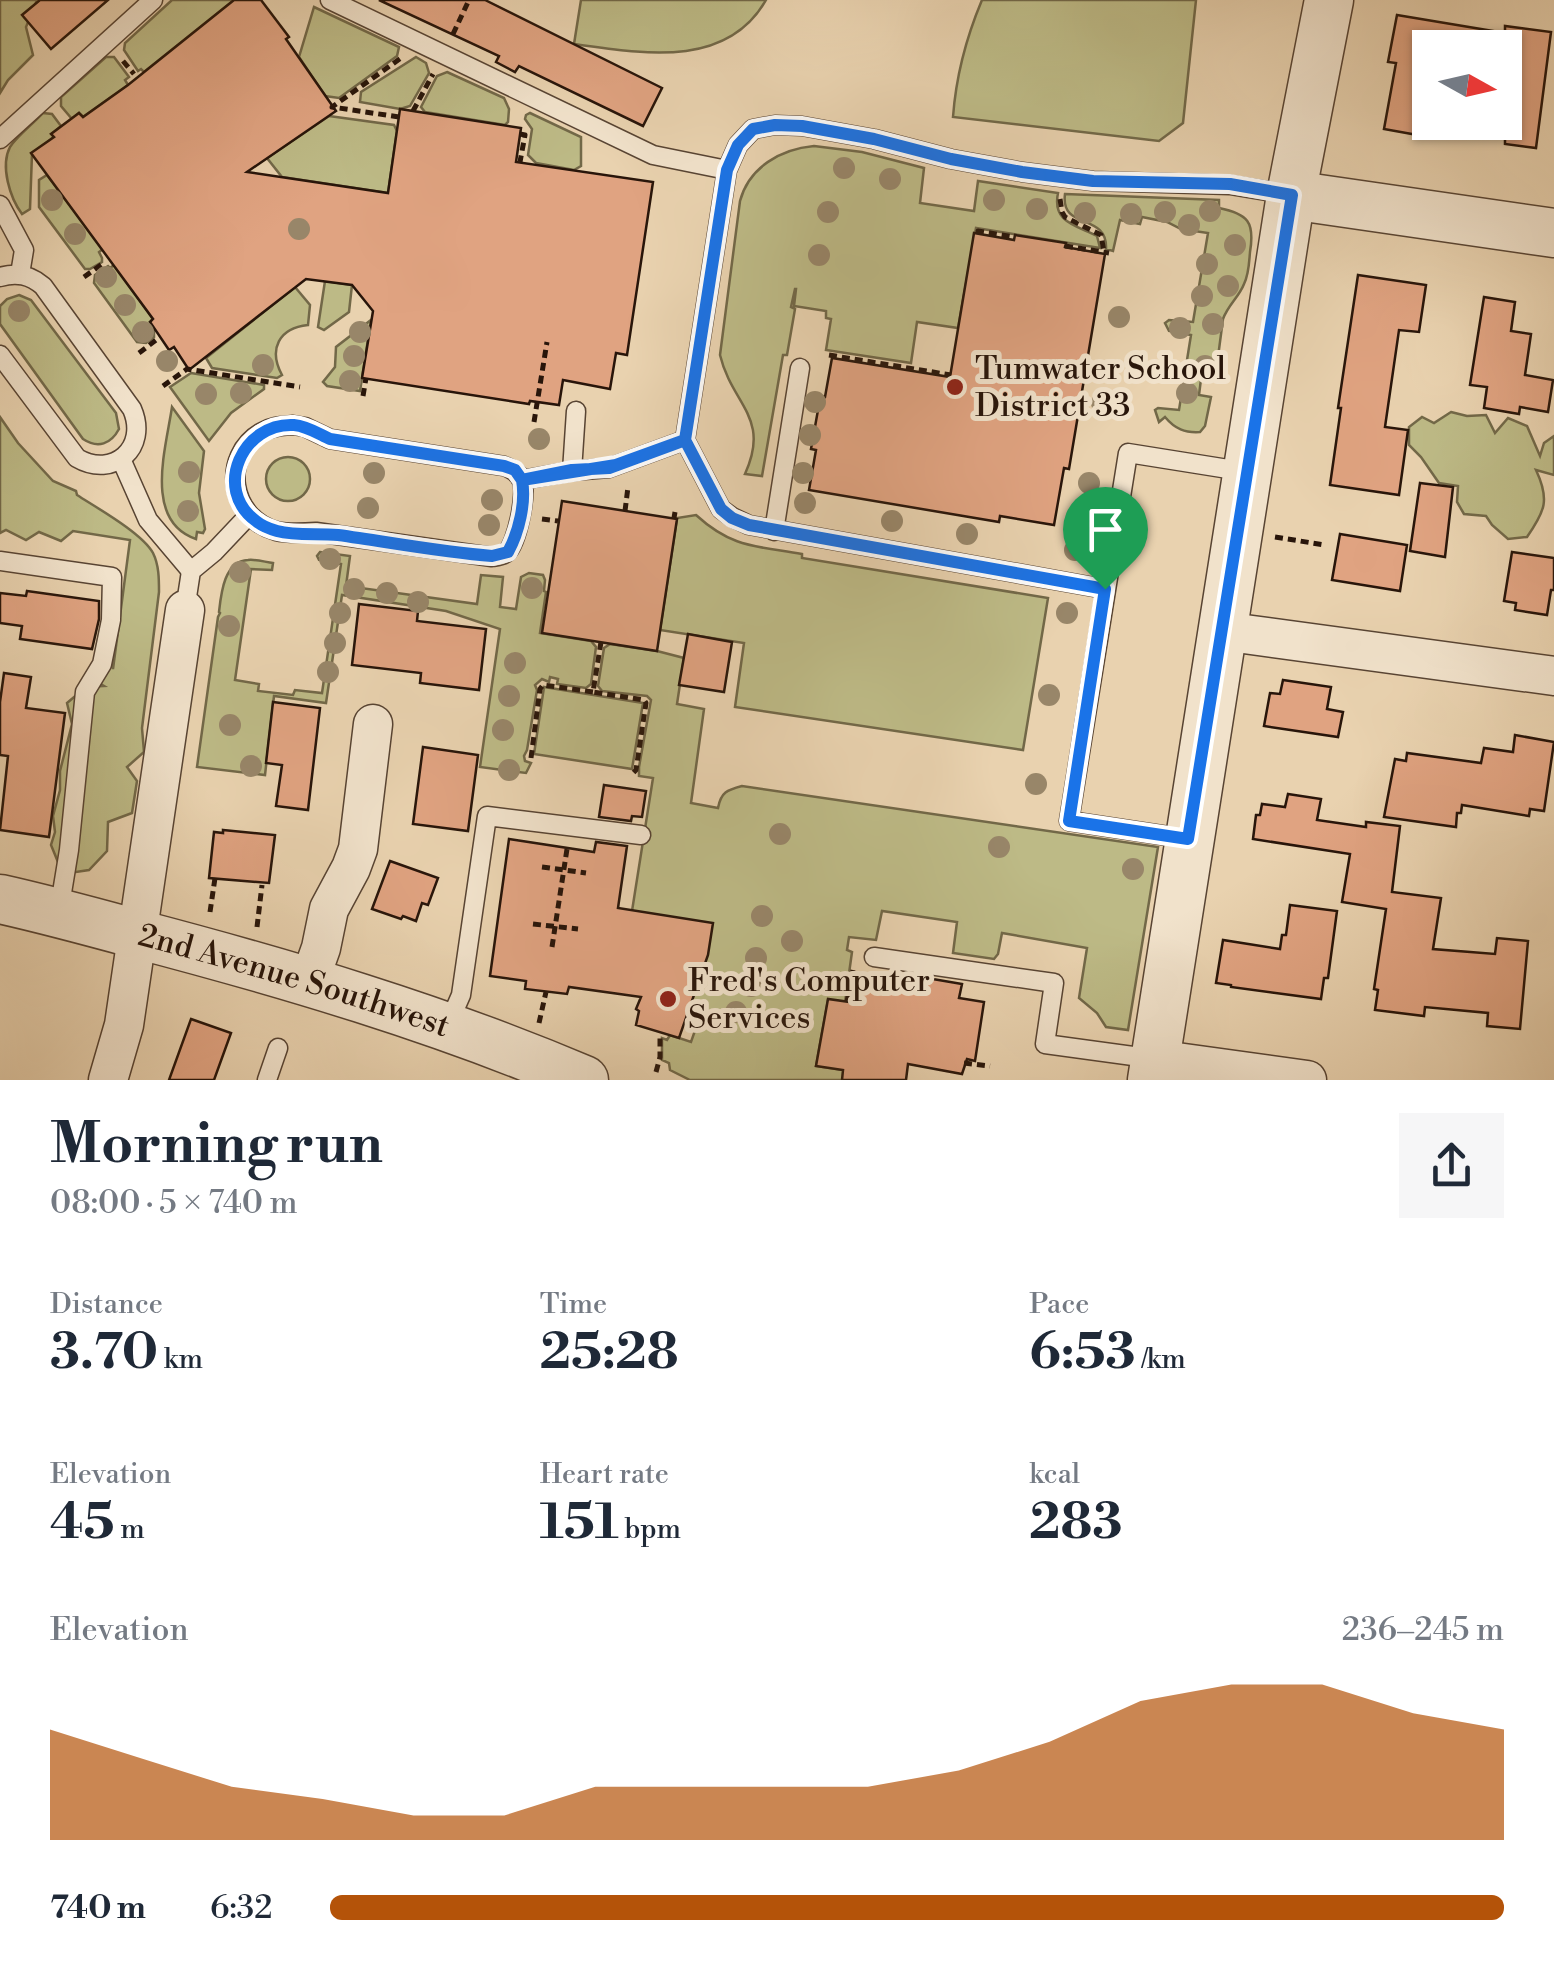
<!DOCTYPE html>
<html lang="en">
<head>
<meta charset="utf-8">
<style>
  :root { --surface:#fff; --page:#f6f6f7; --text:#1f2937; --muted:#747a83; --accent:#b45309 }
  body { margin:0; font-family:"Libre Bodoni",serif; background:var(--page); color:var(--text); height:100vh; display:flex; flex-direction:column; font-size:38px; white-space:nowrap }
  * { box-sizing:border-box; margin:0 }
  p { font-size:32px; color:var(--muted) }
  .icon { flex:none; width:55px; height:55px; fill:none; stroke:currentColor; stroke-width:2; stroke-linecap:round; stroke-linejoin:round }
  .map { position:relative; height:1080px; overflow:hidden }
  .sheet { display:flex; flex-direction:column; background:var(--surface); flex:1 }
  .sheet>* { flex:none }
  .needle { width:65px; rotate:98deg }
  .fabs { position:absolute; left:1412px; top:30px; display:grid; gap:20px }
  .fabs a { display:grid; place-items:center; width:110px; height:110px; border-radius:0px; background:var(--surface); box-shadow:0 2px 8px #0004; font-size:50px }
  .pin { position:absolute; display:grid; place-items:center; width:85px; height:85px; color:#fff; margin:-102px -42px; border-radius:50% 50% 50% 0; rotate:-45deg; box-shadow:0 0 10px #0007 }
  .pin .icon { rotate:45deg }
  .round { display:grid; place-items:center; flex:none; width:105px; height:105px; border-radius:0px; background:var(--page) }
  .summary { display:flex; align-items:center; justify-content:space-between; height:170px; padding:0 50px }
  h1 { font-size:55px; font-weight:700; line-height:75px }
  .figures { display:grid; grid-template-columns:repeat(3,1fr); gap:15px; height:170px; padding:10px 50px }
  .figures div { display:grid; align-content:center }
  .figures b { font-size:50px; font-weight:700 }
  .figures small { font-size:28px; font-weight:400 }
  .figures p { font-size:28px }
  .chart { height:280px; padding:20px 50px }
  .chart p { display:flex; justify-content:space-between }
  .chart svg { width:100%; height:180px; margin-top:10px; fill:var(--accent); opacity:.7 }
  ul { padding:0 50px; list-style:none; font-size:32px }
  li { display:grid; grid-template-columns:160px 120px 1fr; align-items:center; height:75px }
  li i { height:25px; border-radius:12px; background:var(--accent) }
  .map>svg:first-child { display:block }
</style>
</head>
<body>
<div class="map">
<svg width="1554" height="1080" viewBox="0 0 1554 1080">
  <rect width="100%" height="100%" fill="#e9d2af"/>
  <filter id="stains"><feTurbulence type="fractalNoise" baseFrequency=".002" numOctaves="4"/><feColorMatrix values="0 0 0 0 .2 0 0 0 0 .09 0 0 0 0 .02 0 0 0 .5 -.17"/></filter>
  <radialGradient id="worn" r=".72"><stop offset=".6" stop-color="#630" stop-opacity="0"/><stop offset="1" stop-color="#630" stop-opacity=".3"/></radialGradient>
  <!-- green -->
  <g fill="#bdba86" stroke="#726848" stroke-width="2.5">
    <polygon points="0,0 37,0 26,27 33,55 8,80 0,93"/>
    <polygon points="172,0 234,0 144,72 141,69 138,71 124,50 125,43"/>
    <path d="M581,0H766C726,70 640,53 574,44Z"/>
    <path d="M982,0H1196L1183,123L1159,141L953,117C956,76 966,38 982,0Z"/>
    <polygon points="314,7 399,47 397,56 339,98 325,96 299,57"/>
    <polygon points="106,57 114,57 129,77 125,80 128,85 83,117 79,113 72,119 61,106 61,97"/>
    <polygon points="416,57 426,63 429,73 410,106 400,109 360,102 361,92"/>
    <polygon points="447,72 504,98 509,109 508,122 505,125 425,112 421,107 437,76"/>
    <path d="M43,113L52,114L61,126L52,134L54,137L32,154L30,209L22,214C10,198 0,166 10,147C18,135 33,124 43,113Z"/>
    <polygon points="530,113 581,137 581,166 574,170 536,163 528,155 532,129 525,119 526,115"/>
    <polygon points="329,116 394,125 397,131 388,193 282,177 267,158"/>
    <path d="M814,146L862,152L924,168L920,203L974,211L978,181L1058,193C1052,222 1075,225 1097,236L1100,248L976,228L958,328L917,322L911,363L826,350L831,319L826,318V311L794,306L796,289H795L791,307L795,309L787,355H783L762,476L745,474C771,417 732,405 720,355L740,201C749,167 781,149 814,146Z"/>
    <polygon points="47,175 103,249 99,252 102,258 102,262 90,269 85,269 39,207 39,180"/>
    <path d="M1065,194L1219,200V208C1248,214 1255,222 1250,252C1249,263 1249,274 1244,284C1239,297 1228,305 1223,319L1215,380L1201,379L1199,395L1211,397L1205,426L1200,432C1185,433 1175,429 1165,417L1159,422L1155,410L1158,408L1179,410L1191,335L1169,331L1165,323L1169,320L1193,322L1208,233L1181,229L1167,222L1142,217L1140,224L1120,220L1113,251L1106,249C1108,212 1060,231 1065,194Z"/>
    <polygon points="114,265 153,319 150,322 154,329 154,337 146,343 137,342 94,283 95,275 108,266 110,268"/>
    <polygon points="325,281 352,285 349,312 324,330 318,327"/>
    <path d="M295,287L310,305L308,325C279,328 268,349 282,375L277,378L212,368L206,358Z"/>
    <path d="M19,295L31,300L116,413L119,429C111,444 98,449 83,439L0,324V306L7,299Z"/>
    <polygon points="371,320 360,391 327,386 323,382 335,367 336,347"/>
    <polygon points="191,373 264,385 264,389 231,413 209,441 170,387"/>
    <path d="M172,407L204,451L199,493L205,529L203,533L197,532L196,539C143,521 166,448 172,407Z"/>
    <path d="M1451,412L1467,416L1486,415L1495,433L1508,418L1527,426L1540,456L1544,443L1554,436V475L1536,470C1550,500 1545,511 1527,537L1508,539L1492,525L1486,516L1464,514L1457,502L1458,486L1439,483L1421,457L1409,445V427L1422,417L1434,423Z"/>
    <path d="M0,417L18,443L53,481L76,491L77,495C97,508 142,533 153,553C159,565 159,579 159,592L142,728L144,752L127,767L137,781L132,813L108,822L107,851L89,870L76,872L58,862L51,845L55,832L53,816L60,790V771L72,724L67,703L86,687L104,686L99,683L106,646L113,669L130,540L73,531L61,541L39,532L26,540L6,530L0,533Z"/>
    <circle cx="288" cy="479" r="22"/>
    <path d="M696,515C732,548 756,546 802,554V558L1048,598L1023,750L735,707L744,643L660,630L677,518Z"/>
    <path d="M320,552L350,556L346,586L477,604L481,575L503,577L500,607L516,609L521,577L529,573L543,575L545,580L544,591L546,592L540,633L591,641L596,647L591,684L586,688L557,684L558,679L550,677L549,682L542,679L535,685L537,690L527,750L524,756L525,761L531,763L526,773L480,767L500,629L446,611L342,595L326,703L274,696L265,775L197,767L218,617L220,613L219,612C221,594 224,561 248,560C256,559 265,562 273,563L272,570L251,569L235,680L259,684L258,691L293,695L295,690L322,693L341,564L319,560L317,556Z"/>
    <path d="M610,644L657,651L684,658L677,704L704,709L691,803L718,808C721,792 727,790 742,786L1158,847L1128,1030L1106,1027L1097,1013L1079,998L1087,948L1002,933L998,954L994,959L953,953L957,922L882,911L876,940L849,937L847,950L852,952L845,1002L828,1000L816,1066L843,1070L854,1080H690L670,1070L669,1063L662,1060V1038L667,1040L670,1035L691,1042L697,1025L685,1020L632,911L653,778L639,776V767L651,700L647,696L602,691L598,686L604,648Z"/>
    <polygon points="544,687 643,703 632,769 534,754"/>
  </g>
  <!-- building -->
  <g fill="#e0a381" stroke="#28150a" stroke-width="2.5">
    <polygon points="40,0 108,0 51,49 22,15"/>
    <polygon points="234,0 261,0 289,37 286,39 336,111 247,172 388,193 400,109 521,128 516,162 653,182 627,355 616,353 610,389 563,380 559,405 530,401 529,404 362,378 373,311 352,285 306,279 189,370 174,347 169,350 150,322 153,319 31,153 54,137 51,134 79,113 83,117 128,85"/>
    <polygon points="379,0 485,0 662,88 643,126 519,66 515,72 496,62 499,56"/>
    <polygon points="1397,15 1505,33 1505,26 1551,32 1536,148 1505,144 1505,48 1430,48 1430,95 1423,136 1384,129 1396,63 1388,62"/>
    <polygon points="974,233 1014,240 1015,235 1066,243 1065,247 1105,254 1069,469 1064,468 1054,525 1000,516 999,522 809,490 816,450 811,449 818,410 820,396 825,397 832,358 950,377"/>
    <polygon points="1358,275 1426,285 1419,332 1399,330 1385,427 1408,430 1399,495 1330,485 1341,408 1338,408"/>
    <polygon points="1484,297 1515,302 1511,331 1531,334 1525,375 1553,380 1548,412 1520,407 1519,414 1484,408 1487,387 1470,385"/>
    <polygon points="1420,483 1453,487 1445,557 1410,551"/>
    <polygon points="562,501 677,519 657,651 542,633"/>
    <polygon points="1340,534 1407,545 1400,591 1332,580"/>
    <polygon points="1512,552 1554,558 1554,590 1551,590 1547,615 1515,610 1516,603 1504,601"/>
    <polygon points="27,591 99,601 99,619 92,649 20,639 22,626 0,623 0,593 26,596"/>
    <polygon points="359,604 418,611 417,621 486,629 479,690 420,683 421,673 352,665"/>
    <polygon points="688,634 732,642 724,692 679,685"/>
    <polygon points="4,673 31,677 26,708 65,713 49,837 0,830 8,756 0,755 0,702"/>
    <polygon points="1283,680 1331,687 1327,709 1343,712 1338,737 1264,726 1270,693 1280,694"/>
    <polygon points="273,702 320,708 308,810 276,806 282,765 266,763"/>
    <polygon points="1515,735 1554,742 1544,811 1530,809 1529,816 1462,805 1461,813 1457,813 1456,827 1384,817 1395,759 1406,761 1407,753 1481,763 1484,748 1513,752"/>
    <polygon points="423,747 478,755 468,831 413,824"/>
    <polygon points="604,785 646,791 642,817 632,816 631,821 599,817"/>
    <polygon points="1288,794 1321,799 1317,820 1366,827 1366,822 1400,826 1392,892 1441,898 1433,949 1495,954 1497,938 1528,941 1520,1029 1487,1026 1488,1013 1425,1007 1424,1016 1375,1010 1378,990 1374,989 1386,909 1342,902 1350,854 1253,839 1256,815 1260,815 1262,804 1285,807"/>
    <polygon points="223,830 275,835 269,883 209,878 214,832 223,833"/>
    <polygon points="509,839 594,852 596,842 627,846 618,908 713,923 708,955 679,1038 636,1025 639,1011 636,1009 641,997 569,987 567,994 525,989 526,981 490,976"/>
    <polygon points="390,861 438,878 428,905 422,903 416,921 403,916 401,919 372,909"/>
    <polygon points="1290,905 1337,911 1328,978 1324,978 1321,999 1231,987 1231,985 1216,983 1223,940 1280,949 1282,935 1286,935"/>
    <polygon points="921,977 962,984 959,998 984,1002 975,1061 967,1059 962,1074 908,1064 906,1080 842,1080 843,1070 816,1066 828,999 857,1003 861,982 918,990"/>
    <polygon points="191,1019 231,1033 214,1080 169,1080"/>
  </g>
  <g fill="none" stroke-linecap="round" stroke-linejoin="round">
    <defs>
      <g id="service">
        <polyline points="330,0 653,155 727,170"/>
        <polyline points="0,139 153,0"/>
        <polyline points="0,205 24,250 20,274"/>
        <path d="M0,277C17,272 30,275 43,286L132,409C149,448 113,479 77,458L0,355"/>
        <path d="M293,425L305,427L330,439L504,466C512,469 519,473 522,481C527,493 517,543 507,552C503,556 498,556 492,557L316,532C303,533 289,534 276,531C230,518 220,456 262,432C272,426 282,426 293,425Z"/>
        <polyline points="685,440 727,170 738,145 753,129 775,125 802,126 874,139 951,159 1022,172 1093,181 1230,185 1291,195"/>
        <polyline points="121,459 148,520 191,571"/>
        <polyline points="572,471 576,411"/>
        <polyline points="522,480 572,471 609,468 685,440 721,509 732,517 749,525 1105,589"/>
        <polyline points="774,531 800,368"/>
        <polyline points="0,561 112,577 111,620 102,664 85,692 69,850 59,911"/>
        <polyline points="185,610 191,571 214,552 249,515"/>
        <polyline points="1188,839 1069,821 1128,453 1247,472"/>
        <polyline points="874,957 1054,983 1045,1044 1155,1059"/>
        <polyline points="447,1027 461,995 487,816 641,835"/>
        <polyline points="267,1080 278,1048"/>
      </g>
      <g id="minor">
        <polyline points="1222,631 1554,676"/>
        <polyline points="309,982 321,948 329,909 351,868 358,849 373,724"/>
        <polyline points="1155,1059 1307,1080"/>
        <polyline points="108,1080 124,1025 185,610"/>
      </g>
      <g id="tertiary">
        <polyline points="1291,195 1554,233"/>
        <path id="s1" d="M0,899C45,909 89,921 133,933C286,973 438,1018 584,1080"/>
        <polyline points="1152,1080 1291,195 1329,0"/>
      </g>
    </defs>
    <!-- service casing -->
    <use href="#service" stroke="#584433" stroke-width="21"/>
    <!-- minor casing -->
    <use href="#minor" stroke="#584433" stroke-width="41"/>
    <!-- tertiary casing -->
    <use href="#tertiary" stroke="#584433" stroke-width="51"/>
    <!-- path -->
    <g stroke="#28150a" stroke-width="5" stroke-dasharray="8 5" stroke-linecap="butt">
      <polyline points="453,34 469,0"/>
      <polyline points="123,61 134,74"/>
      <polyline points="413,111 433,74"/>
      <polyline points="399,117 332,107 401,58"/>
      <polyline points="520,134 525,135 520,162"/>
      <polyline points="1060,199 1062,212 1065,217 1101,235 1104,252"/>
      <polyline points="978,233 978,231 1014,237"/>
      <polyline points="1065,246 1109,253"/>
      <polyline points="84,277 105,262"/>
      <polyline points="139,353 160,337"/>
      <polyline points="829,355 951,375"/>
      <polyline points="163,386 187,369 300,387"/>
      <polyline points="363,396 366,378"/>
      <polyline points="534,422 547,342"/>
      <polyline points="625,511 628,487"/>
      <polyline points="674,518 675,512"/>
      <polyline points="542,519 558,521"/>
      <polyline points="1275,537 1325,545"/>
      <polyline points="601,642 593,692 644,700 646,703 636,770 633,773"/>
      <polyline points="531,758 540,689 543,685 593,692"/>
      <polyline points="542,867 586,873"/>
      <polyline points="210,912 215,878"/>
      <polyline points="533,924 578,929"/>
      <polyline points="257,927 262,885"/>
      <polyline points="552,947 567,849"/>
      <polyline points="847,1002 853,970"/>
      <polyline points="539,1023 546,992"/>
      <polyline points="964,1063 990,1066"/>
      <polyline points="656,1072 660,1057 660,1038"/>
    </g>
    <!-- service -->
    <use href="#service" stroke="#f1e2cb" stroke-width="18"/>
    <!-- minor -->
    <use href="#minor" stroke="#f1e2cb" stroke-width="38"/>
    <!-- tertiary -->
    <use href="#tertiary" stroke="#f1e2cb" stroke-width="48"/>
  </g>
  <!-- trees -->
  <g fill="#988669">
    <circle cx="844" cy="168" r="11"/>
    <circle cx="890" cy="179" r="11"/>
    <circle cx="52" cy="200" r="11"/>
    <circle cx="994" cy="200" r="11"/>
    <circle cx="1037" cy="209" r="11"/>
    <circle cx="1210" cy="211" r="11"/>
    <circle cx="828" cy="212" r="11"/>
    <circle cx="1165" cy="212" r="11"/>
    <circle cx="1085" cy="213" r="11"/>
    <circle cx="1131" cy="214" r="11"/>
    <circle cx="1189" cy="225" r="11"/>
    <circle cx="299" cy="229" r="11"/>
    <circle cx="75" cy="234" r="11"/>
    <circle cx="1235" cy="245" r="11"/>
    <circle cx="819" cy="255" r="11"/>
    <circle cx="1207" cy="264" r="11"/>
    <circle cx="106" cy="277" r="11"/>
    <circle cx="1228" cy="286" r="11"/>
    <circle cx="1202" cy="296" r="11"/>
    <circle cx="125" cy="305" r="11"/>
    <circle cx="19" cy="311" r="11"/>
    <circle cx="1119" cy="317" r="11"/>
    <circle cx="1213" cy="324" r="11"/>
    <circle cx="1180" cy="328" r="11"/>
    <circle cx="143" cy="332" r="11"/>
    <circle cx="360" cy="332" r="11"/>
    <circle cx="354" cy="356" r="11"/>
    <circle cx="167" cy="361" r="11"/>
    <circle cx="263" cy="365" r="11"/>
    <circle cx="1205" cy="366" r="11"/>
    <circle cx="350" cy="381" r="11"/>
    <circle cx="241" cy="393" r="11"/>
    <circle cx="1187" cy="393" r="11"/>
    <circle cx="206" cy="394" r="11"/>
    <circle cx="815" cy="402" r="11"/>
    <circle cx="1102" cy="403" r="11"/>
    <circle cx="810" cy="435" r="11"/>
    <circle cx="539" cy="439" r="11"/>
    <circle cx="189" cy="472" r="11"/>
    <circle cx="374" cy="473" r="11"/>
    <circle cx="803" cy="473" r="11"/>
    <circle cx="1089" cy="483" r="11"/>
    <circle cx="492" cy="500" r="11"/>
    <circle cx="805" cy="503" r="11"/>
    <circle cx="368" cy="508" r="11"/>
    <circle cx="188" cy="511" r="11"/>
    <circle cx="892" cy="521" r="11"/>
    <circle cx="489" cy="525" r="11"/>
    <circle cx="967" cy="534" r="11"/>
    <circle cx="1075" cy="550" r="11"/>
    <circle cx="330" cy="559" r="11"/>
    <circle cx="240" cy="572" r="11"/>
    <circle cx="532" cy="588" r="11"/>
    <circle cx="354" cy="589" r="11"/>
    <circle cx="387" cy="593" r="11"/>
    <circle cx="418" cy="602" r="11"/>
    <circle cx="340" cy="613" r="11"/>
    <circle cx="1067" cy="613" r="11"/>
    <circle cx="229" cy="626" r="11"/>
    <circle cx="335" cy="643" r="11"/>
    <circle cx="515" cy="663" r="11"/>
    <circle cx="328" cy="672" r="11"/>
    <circle cx="1049" cy="695" r="11"/>
    <circle cx="509" cy="696" r="11"/>
    <circle cx="230" cy="725" r="11"/>
    <circle cx="503" cy="730" r="11"/>
    <circle cx="251" cy="766" r="11"/>
    <circle cx="509" cy="770" r="11"/>
    <circle cx="1036" cy="784" r="11"/>
    <circle cx="780" cy="834" r="11"/>
    <circle cx="999" cy="847" r="11"/>
    <circle cx="1133" cy="869" r="11"/>
    <circle cx="762" cy="916" r="11"/>
    <circle cx="792" cy="941" r="11"/>
    <circle cx="756" cy="958" r="11"/>
    <circle cx="751" cy="986" r="11"/>
    <circle cx="736" cy="1012" r="11"/>
  </g>
  <g fill="none" stroke-linecap="round" stroke-linejoin="round">
    <defs>
      <path id="route" d="M1105,589L749,525L732,518L721,509L685,440L609,468L572,470L522,480L515,470L504,466L330,439C319,434 307,426 294,425C243,422 212,489 256,521C262,526 270,529 277,531C296,536 318,533 338,535C389,542 440,552 492,556L508,552C519,532 526,502 522,480L616,465L685,440L727,170L738,145L753,129L775,125L802,126L874,139L951,159L1022,172L1093,181L1230,184L1292,195L1188,839L1069,821L1105,589"/>
    </defs>
    <!-- route casing -->
    <use href="#route" stroke="#fff" stroke-width="20"/>
    <!-- route -->
    <use href="#route" stroke="#1a73e8" stroke-width="12"/>
  </g>
  <!-- markers -->
  <g fill="#8f2418" stroke="#f1e2cb" stroke-width="4">
    <circle cx="955" cy="387" r="10"/>
    <circle cx="668" cy="999" r="10"/>
  </g>
  <g text-anchor="middle" dominant-baseline="central" stroke-width="10" stroke-linejoin="round" paint-order="stroke">
    <!-- poi labels -->
    <g font-size="32" fill="#28150a" stroke="#f1e2cb" text-anchor="start">
      <text x="975" y="369">Tumwater School<tspan x="975" dy="37">District 33</tspan></text>
      <text x="688" y="981">Fred's Computer<tspan x="688" dy="37">Services</tspan></text>
    </g>
    <!-- street labels -->
    <g font-size="32" fill="#28150a" stroke="#f1e2cb">
      <text stroke="none"><textPath href="#s1" startOffset="305">2nd Avenue Southwest</textPath></text>
    </g>
  </g>
  <rect width="100%" height="100%" filter="url(#stains)"/>
  <rect width="100%" height="100%" fill="url(#worn)"/>
</svg>
<div class="fabs">
<a><svg class="needle" viewBox="-14 -14 28 28"><path d="M0-13l5 13h-10z" fill="#e53935"/><path d="M0 13l5-13h-10z" fill="#747a83"/></svg></a>
</div>
<div class="pin" style="left:1105px;top:589px;background:#1e9e55"><svg class="icon" aria-label="arrive" viewBox="0 0 24 24"><path d="M6 21V4h12l-3 4 3 4H6"/></svg></div>
</div>
<section class="sheet">
<div class="summary"><div><h1>Morning run</h1><p>08:00 · 5 × 740 m</p></div><a class="round"><svg class="icon" aria-label="share" viewBox="0 0 24 24"><path d="M12 15V3M7 8l5-5 5 5M5 13v7h14v-7"/></svg></a></div>
<div class="figures">
<div><p>Distance</p><b>3.70<small> km</small></b></div>
<div><p>Time</p><b>25:28</b></div>
<div><p>Pace</p><b>6:53<small> /km</small></b></div>
</div>
<div class="figures">
<div><p>Elevation</p><b>45<small> m</small></b></div>
<div><p>Heart rate</p><b>151<small> bpm</small></b></div>
<div><p>kcal</p><b>283</b></div>
</div>
<div class="chart"><p><span>Elevation</span>236–245 m</p>
<svg viewBox="0 0 160 44" preserveAspectRatio="none"><path d="M0 44V17L10 24L20 31L30 34L40 38L50 38L60 31L70 31L80 31L90 31L100 27L110 20L120 10L130 6L140 6L150 13L160 17V44z"/></svg>
</div>
<ul>
<li><b>740 m</b>6:32<i style="width:100%"></i></li>
</ul>
</section>
</body>
</html>
